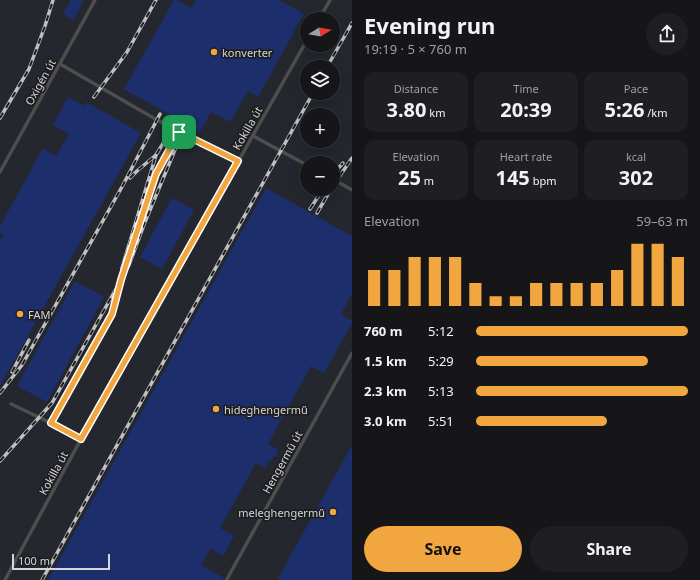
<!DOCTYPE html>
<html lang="en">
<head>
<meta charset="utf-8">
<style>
  :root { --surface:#161619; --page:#1f1f22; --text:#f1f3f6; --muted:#9e9fa2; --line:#353538; --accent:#f1a63f }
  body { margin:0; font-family:"Noto Sans",sans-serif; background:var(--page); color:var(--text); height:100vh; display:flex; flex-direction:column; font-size:15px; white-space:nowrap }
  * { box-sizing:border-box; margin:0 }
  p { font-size:13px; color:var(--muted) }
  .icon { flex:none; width:22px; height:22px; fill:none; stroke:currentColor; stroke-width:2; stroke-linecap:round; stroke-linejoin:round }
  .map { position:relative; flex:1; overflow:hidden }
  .panel { display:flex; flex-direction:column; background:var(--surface); width:348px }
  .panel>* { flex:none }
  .needle { width:26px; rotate:79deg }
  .tools { position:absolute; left:300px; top:12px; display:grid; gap:8px }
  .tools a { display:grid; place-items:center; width:40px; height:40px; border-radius:50%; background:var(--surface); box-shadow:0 4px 16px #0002,0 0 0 1px var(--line); font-size:20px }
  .scale { position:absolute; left:12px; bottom:10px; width:98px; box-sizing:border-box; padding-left:4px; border:2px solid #d6d6d8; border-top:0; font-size:11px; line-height:14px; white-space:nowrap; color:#d6d6d8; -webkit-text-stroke:3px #1d1e21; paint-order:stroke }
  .pin { position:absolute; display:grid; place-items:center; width:34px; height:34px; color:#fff; margin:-17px; border-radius:8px; box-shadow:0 2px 6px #0006 }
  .round { display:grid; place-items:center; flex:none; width:42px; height:42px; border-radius:21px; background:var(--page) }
  .summary { display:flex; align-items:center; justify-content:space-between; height:68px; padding:0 12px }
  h1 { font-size:22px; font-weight:700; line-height:30px }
  .metrics { display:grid; grid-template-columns:repeat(3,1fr); gap:6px; height:68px; padding:4px 12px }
  .metrics div { display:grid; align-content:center; border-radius:10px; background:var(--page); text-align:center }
  .metrics b { font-size:20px; font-weight:700 }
  .metrics small { font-size:11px; font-weight:400 }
  .metrics p { font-size:11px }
  .chart { height:112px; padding:8px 12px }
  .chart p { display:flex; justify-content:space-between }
  .chart svg { width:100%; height:72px; margin-top:4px; stroke:var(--accent); stroke-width:6 }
  .primary-button { display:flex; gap:8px; margin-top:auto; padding:8px 12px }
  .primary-button a { flex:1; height:46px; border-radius:24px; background:var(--accent); color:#111; font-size:16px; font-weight:700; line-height:46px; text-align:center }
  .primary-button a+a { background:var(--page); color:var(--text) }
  ul { padding:0 12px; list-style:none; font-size:13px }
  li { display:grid; grid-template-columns:64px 48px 1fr; align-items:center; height:30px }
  li i { height:10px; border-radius:5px; background:var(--accent) }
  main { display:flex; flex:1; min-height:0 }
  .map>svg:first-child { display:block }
</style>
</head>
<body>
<main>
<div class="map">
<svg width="352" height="580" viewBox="0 0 352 580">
  <rect width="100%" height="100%" fill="#1d1e21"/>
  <!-- built -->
  <path fill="#24272e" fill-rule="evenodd" d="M0,0H352V580H0ZM307,19H333V45H307ZM307,67H333V93H307ZM307,115H333V141H307ZM307,163H333V189H307Z"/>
  <!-- building -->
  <g fill="#1d2e6d">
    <polygon points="71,0 84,0 73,20 63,14"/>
    <polygon points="174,0 176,0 191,8 196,0 279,0 304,14 258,97 248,91 230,122 211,112 200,132 124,89"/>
    <polygon points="68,97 84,106 86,102 141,133 0,386 0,240 3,234 0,233 0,226 43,148 56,156 69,134 53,125"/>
    <polygon points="266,188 352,236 352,294 341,314 352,321 352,323 324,373 311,366 268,444 279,450 275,457 274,456 271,461 269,460 265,468 256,463 220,528 234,536 223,556 210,549 201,565 224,578 224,580 48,580"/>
    <polygon points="172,198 194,210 162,269 140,257"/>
    <polygon points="75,281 104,297 47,402 17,386"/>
    <polygon points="352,445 352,580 277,580"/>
  </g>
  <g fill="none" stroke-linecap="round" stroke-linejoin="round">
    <!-- service -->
    <g stroke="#4f4e4c" stroke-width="3.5">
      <polyline points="319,19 330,0"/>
      <polyline points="60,64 157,120 182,133 238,161"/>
      <polyline points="253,136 307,165"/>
      <polyline points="0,172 95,0"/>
      <polyline points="333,179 352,190"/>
      <polyline points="11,404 51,423 81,439"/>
      <polyline points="51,423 112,314 121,280 156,174 179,132"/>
      <polyline points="227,579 352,353"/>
      <polyline points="5,580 81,439 307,40"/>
    </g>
    <defs>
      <g id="rail">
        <polyline points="327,67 352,23"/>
        <polyline points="94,97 127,52 156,0"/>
        <polyline points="0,118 29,69 45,26 53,0"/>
        <polyline points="333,174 343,163"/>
        <polyline points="130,178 137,171 156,155 176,122"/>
        <polyline points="333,186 352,158"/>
        <polyline points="310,209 323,189"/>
        <polyline points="317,213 331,189"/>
        <polyline points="122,268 156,155"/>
        <polyline points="12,372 29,340"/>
        <polyline points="0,393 22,365 123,185 160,114"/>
        <polyline points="0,461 52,403 121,280 129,265 145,222 182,133 185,126"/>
        <polyline points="42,580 313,93"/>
      </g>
    </defs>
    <!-- rail casing -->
    <use href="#rail" stroke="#c0c0c3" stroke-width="3.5"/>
    <!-- rail -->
    <use href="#rail" stroke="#1d1e21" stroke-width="2" stroke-dasharray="6" stroke-linecap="butt"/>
  </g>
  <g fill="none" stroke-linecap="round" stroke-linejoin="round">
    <defs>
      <polygon id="route" points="179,132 238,161 81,439 51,423 112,314 121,280 156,174"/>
    </defs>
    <!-- route casing -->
    <use href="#route" stroke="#fff" stroke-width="8"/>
    <!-- route -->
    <use href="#route" stroke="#f1a63f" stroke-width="5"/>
  </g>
  <!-- markers -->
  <g fill="#f1a63f" stroke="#1d1e21" stroke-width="1.5">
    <circle cx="214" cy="52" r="4"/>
    <circle cx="20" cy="314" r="4"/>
    <circle cx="216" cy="409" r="4"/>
    <circle cx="333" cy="512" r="4"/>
  </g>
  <g text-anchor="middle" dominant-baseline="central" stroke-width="3.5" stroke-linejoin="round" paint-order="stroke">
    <!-- poi labels -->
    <g font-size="11" fill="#d6d6d8" stroke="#1d1e21" text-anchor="start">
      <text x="222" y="52">konverter</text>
      <text x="28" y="314">FAM</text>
      <text x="224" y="409">hideghengermű</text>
      <text x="325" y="512" text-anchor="end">meleghengermű</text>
    </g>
    <!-- street labels -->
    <g font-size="11" fill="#d6d6d8" stroke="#1d1e21">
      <text transform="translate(40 82) rotate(-61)">Oxigén út</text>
      <text transform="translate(247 128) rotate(-60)">Kokilla út</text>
      <text transform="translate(282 462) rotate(-61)">Hengermű út</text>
      <text transform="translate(53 473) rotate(-61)">Kokilla út</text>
    </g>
  </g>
</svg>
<div class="tools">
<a><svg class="needle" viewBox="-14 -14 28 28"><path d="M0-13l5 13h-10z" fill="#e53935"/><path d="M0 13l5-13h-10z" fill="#9e9fa2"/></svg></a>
<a><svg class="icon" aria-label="layers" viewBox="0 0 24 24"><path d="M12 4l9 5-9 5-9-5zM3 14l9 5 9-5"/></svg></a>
<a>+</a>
<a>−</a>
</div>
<div class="scale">100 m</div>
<div class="pin" style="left:179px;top:132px;background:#1e9e55"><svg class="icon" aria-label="arrive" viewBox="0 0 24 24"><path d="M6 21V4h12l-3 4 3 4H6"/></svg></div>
</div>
<section class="panel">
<div class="summary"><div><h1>Evening run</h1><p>19:19 · 5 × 760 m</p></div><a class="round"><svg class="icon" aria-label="share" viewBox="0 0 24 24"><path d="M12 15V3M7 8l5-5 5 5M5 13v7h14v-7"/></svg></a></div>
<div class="metrics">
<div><p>Distance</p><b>3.80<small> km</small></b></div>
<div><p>Time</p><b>20:39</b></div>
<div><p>Pace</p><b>5:26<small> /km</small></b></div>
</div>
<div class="metrics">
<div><p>Elevation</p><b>25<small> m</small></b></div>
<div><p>Heart rate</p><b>145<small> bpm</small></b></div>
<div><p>kcal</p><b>302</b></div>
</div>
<div class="chart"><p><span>Elevation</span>59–63 m</p>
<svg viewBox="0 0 160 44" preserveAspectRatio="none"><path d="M5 44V22M15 44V22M25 44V14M35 44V14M45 44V14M55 44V30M65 44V38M75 44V38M85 44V30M95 44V30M105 44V30M115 44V30M125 44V22M135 44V6M145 44V6M155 44V14"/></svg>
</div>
<ul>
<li><b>760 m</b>5:12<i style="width:100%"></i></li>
<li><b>1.5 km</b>5:29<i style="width:81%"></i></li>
<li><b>2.3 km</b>5:13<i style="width:100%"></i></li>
<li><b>3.0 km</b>5:51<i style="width:62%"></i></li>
</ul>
<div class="primary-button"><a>Save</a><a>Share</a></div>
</section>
</main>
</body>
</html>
